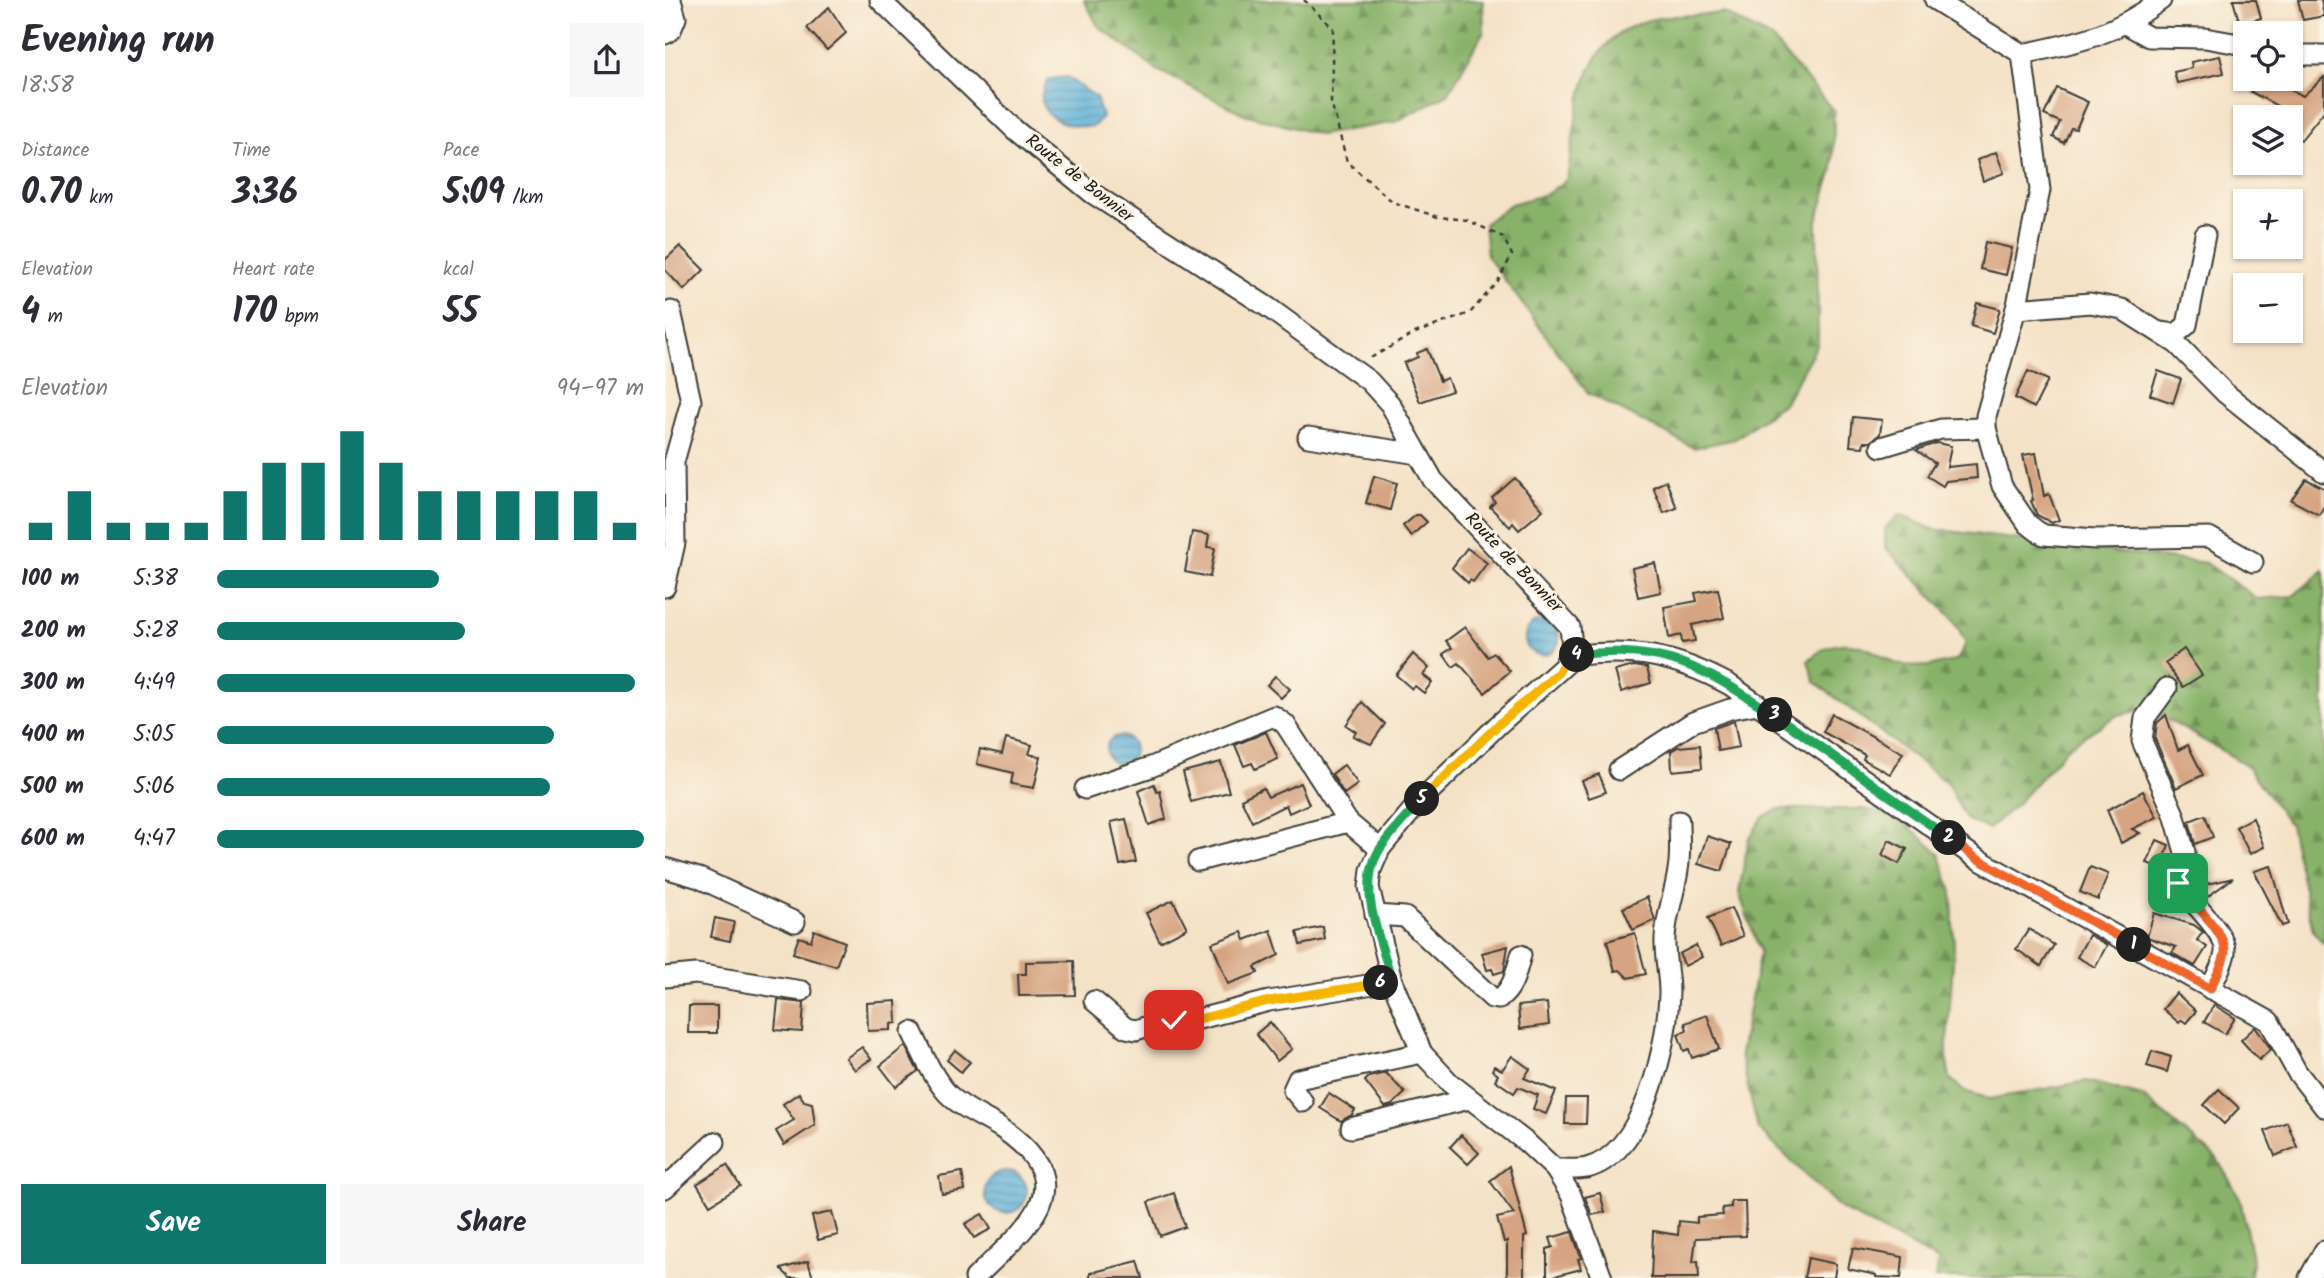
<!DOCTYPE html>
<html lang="en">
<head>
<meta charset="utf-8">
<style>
  :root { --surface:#fff; --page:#f7f7f7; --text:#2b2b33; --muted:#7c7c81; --accent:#0f766e }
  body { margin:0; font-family:Kalam,sans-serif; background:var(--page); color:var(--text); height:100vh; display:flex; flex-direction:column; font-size:26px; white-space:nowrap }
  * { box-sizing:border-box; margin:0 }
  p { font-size:23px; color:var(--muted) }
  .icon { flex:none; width:38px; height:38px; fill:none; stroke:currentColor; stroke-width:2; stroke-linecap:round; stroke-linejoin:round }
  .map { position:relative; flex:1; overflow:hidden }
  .panel { display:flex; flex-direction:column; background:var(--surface); width:665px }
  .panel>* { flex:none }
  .buttons { position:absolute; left:1568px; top:21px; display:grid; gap:14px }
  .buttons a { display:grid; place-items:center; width:70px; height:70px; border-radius:0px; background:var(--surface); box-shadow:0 2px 5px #0004; font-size:35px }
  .pin { position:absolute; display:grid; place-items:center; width:60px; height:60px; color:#fff; margin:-30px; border-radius:14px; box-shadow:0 4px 10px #0006 }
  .km { position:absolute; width:35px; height:35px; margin:-18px; border-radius:50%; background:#222; color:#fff; font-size:19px; line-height:35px; text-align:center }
  .round { display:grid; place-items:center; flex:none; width:74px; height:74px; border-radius:0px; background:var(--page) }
  .overview { display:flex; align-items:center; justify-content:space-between; height:119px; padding:0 21px }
  h1 { font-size:38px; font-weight:700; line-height:52px }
  .figures { display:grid; grid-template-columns:repeat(3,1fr); gap:10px; height:119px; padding:7px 21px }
  .figures div { display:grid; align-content:center }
  .figures b { font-size:35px; font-weight:700 }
  .figures small { font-size:19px; font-weight:400 }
  .figures p { font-size:19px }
  .chart { height:196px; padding:14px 21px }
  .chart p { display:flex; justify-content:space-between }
  .chart svg { width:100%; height:126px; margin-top:7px; stroke:var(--accent); stroke-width:6 }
  .primary-button { display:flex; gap:14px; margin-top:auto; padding:14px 21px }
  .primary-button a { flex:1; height:80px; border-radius:0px; background:var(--accent); color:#fff; font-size:28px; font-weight:700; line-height:80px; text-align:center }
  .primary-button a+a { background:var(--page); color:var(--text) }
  ul { padding:0 21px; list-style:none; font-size:23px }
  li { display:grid; grid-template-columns:112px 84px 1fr; align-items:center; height:52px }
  li i { height:18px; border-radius:9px; background:var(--accent) }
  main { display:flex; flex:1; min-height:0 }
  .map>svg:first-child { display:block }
</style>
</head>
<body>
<main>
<section class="panel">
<div class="overview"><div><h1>Evening run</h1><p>18:58</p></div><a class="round"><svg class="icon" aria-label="share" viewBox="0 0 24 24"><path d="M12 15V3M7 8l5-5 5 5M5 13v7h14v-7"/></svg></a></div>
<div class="figures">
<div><p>Distance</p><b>0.70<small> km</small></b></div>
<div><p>Time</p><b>3:36</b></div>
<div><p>Pace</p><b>5:09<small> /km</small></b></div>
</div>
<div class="figures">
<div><p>Elevation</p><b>4<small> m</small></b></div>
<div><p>Heart rate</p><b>170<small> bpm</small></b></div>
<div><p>kcal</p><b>55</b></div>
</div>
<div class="chart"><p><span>Elevation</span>94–97 m</p>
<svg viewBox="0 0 160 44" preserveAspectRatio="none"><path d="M5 44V38M15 44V27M25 44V38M35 44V38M45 44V38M55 44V27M65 44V17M75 44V17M85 44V6M95 44V17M105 44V27M115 44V27M125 44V27M135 44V27M145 44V27M155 44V38"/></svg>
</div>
<ul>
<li><b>100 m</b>5:38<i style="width:52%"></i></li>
<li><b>200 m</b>5:28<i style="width:58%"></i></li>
<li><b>300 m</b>4:49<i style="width:98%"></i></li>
<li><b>400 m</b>5:05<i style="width:79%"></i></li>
<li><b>500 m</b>5:06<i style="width:78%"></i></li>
<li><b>600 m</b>4:47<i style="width:100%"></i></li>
</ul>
<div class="primary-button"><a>Save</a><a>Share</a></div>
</section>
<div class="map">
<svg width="1659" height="1278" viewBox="0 0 1659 1278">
  <defs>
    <pattern id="forest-firs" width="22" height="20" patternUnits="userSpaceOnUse" patternTransform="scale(1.75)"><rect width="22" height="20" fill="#88b269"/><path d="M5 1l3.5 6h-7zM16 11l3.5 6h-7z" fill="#6e9056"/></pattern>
    <pattern id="water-rules" width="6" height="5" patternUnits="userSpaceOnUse" patternTransform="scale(1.75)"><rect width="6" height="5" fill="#5cb0d8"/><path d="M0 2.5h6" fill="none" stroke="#4b8eae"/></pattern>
  </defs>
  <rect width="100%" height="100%" fill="#fcf5e5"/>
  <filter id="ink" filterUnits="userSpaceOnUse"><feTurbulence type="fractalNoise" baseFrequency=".0143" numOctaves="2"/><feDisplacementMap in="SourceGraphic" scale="14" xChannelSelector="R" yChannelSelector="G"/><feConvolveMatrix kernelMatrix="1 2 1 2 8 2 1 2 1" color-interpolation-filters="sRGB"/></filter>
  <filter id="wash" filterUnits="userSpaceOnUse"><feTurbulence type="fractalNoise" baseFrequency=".00686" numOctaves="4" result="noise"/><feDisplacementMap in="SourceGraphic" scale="28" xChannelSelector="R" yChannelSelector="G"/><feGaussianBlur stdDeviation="1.57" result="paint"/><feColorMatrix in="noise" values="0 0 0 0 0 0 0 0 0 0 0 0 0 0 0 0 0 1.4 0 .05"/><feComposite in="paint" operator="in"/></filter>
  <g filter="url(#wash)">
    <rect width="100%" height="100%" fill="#f4e2c7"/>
    <!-- forest -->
    <g fill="url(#forest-firs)" stroke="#526742" stroke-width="2">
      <polygon points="419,0 818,0 819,31 783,94 730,122 655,135 579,114 492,70 433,26"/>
      <path d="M1059,13L1106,38L1169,111L1168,169L1152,221L1153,343L1120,402L1070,439L1029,448L923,393L822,256L819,224L846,204L882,194L902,179C913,118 910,40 984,20C1007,14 1035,16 1059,13Z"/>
      <path d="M1234,515L1268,529L1541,563L1593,599L1628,596L1659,570V944L1648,931L1625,825L1580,764L1484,709L1453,715L1405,745L1352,804L1323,829L1301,819L1282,783L1150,682L1143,661C1161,642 1184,639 1208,651C1216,655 1224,662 1233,664C1254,669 1274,666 1293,659L1301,643L1289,620L1220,547V528Z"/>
      <polygon points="1114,809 1202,809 1235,819 1274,853 1287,892 1289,949 1281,1057 1285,1078 1297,1090 1325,1099 1422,1081 1477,1096 1552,1159 1575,1198 1588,1264 1585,1278 1270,1278 1274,1261 1176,1209 1093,1129 1075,1054 1095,952 1074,893 1083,840 1098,817"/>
    </g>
    <!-- water -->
    <g fill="url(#water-rules)" stroke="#3c667a" stroke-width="2">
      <path d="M402,77L431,97L437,117L429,126C400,130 360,112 384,79Z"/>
      <circle cx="877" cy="638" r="17"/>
      <circle cx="455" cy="750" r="14"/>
      <circle cx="341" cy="1192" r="21"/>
    </g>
    <g id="blocks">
      <!-- building -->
      <g fill="#d6a482">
        <polygon points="1568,0 1591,0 1596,18 1575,24"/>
        <polygon points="1633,0 1656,0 1659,16 1638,20"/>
        <polygon points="164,7 181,33 162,50 142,28"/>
        <polygon points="1555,56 1559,73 1512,83 1509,72 1527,68 1526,62"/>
        <polygon points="1659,77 1659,111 1636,140 1626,133 1626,113 1586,92 1594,79 1614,79 1623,83 1621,87 1638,96"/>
        <polygon points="1392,88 1423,102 1411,129 1406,128 1399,143 1388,137 1395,122 1379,115"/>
        <polygon points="1331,152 1339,173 1318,181 1312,160"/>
        <polygon points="1320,242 1347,248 1341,275 1315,269"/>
        <polygon points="15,246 39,270 19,290 0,270 0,260"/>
        <polygon points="1312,303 1335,309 1328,333 1306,326"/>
        <polygon points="762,349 775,381 782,378 787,391 755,402 739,363 753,357 752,353"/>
        <polygon points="1363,371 1383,380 1369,408 1350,398"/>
        <polygon points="1493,371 1516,379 1508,403 1485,395"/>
        <polygon points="1188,417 1217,420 1215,434 1205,442 1199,442 1198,447 1185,446"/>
        <polygon points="1272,443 1286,446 1282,467 1311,464 1312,478 1281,481 1278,486 1262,476 1270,463 1251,450"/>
        <polygon points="1371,453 1379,496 1384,494 1394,520 1387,523 1372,515 1366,501 1368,500 1358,455"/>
        <polygon points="709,476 732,483 725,510 701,503"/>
        <polygon points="850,478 878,510 854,530 848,523 845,527 825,507 830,502 827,498"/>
        <polygon points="1641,479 1659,488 1659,506 1654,515 1626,500"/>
        <polygon points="1001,481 1012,508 999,513 988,487"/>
        <polygon points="751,515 755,515 762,522 746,536 738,526"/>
        <polygon points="527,532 544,535 542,547 550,548 545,577 520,572"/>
        <polygon points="802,548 822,563 808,582 805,580 803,583 787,568"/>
        <polygon points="990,563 996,592 973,597 967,568"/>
        <polygon points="1053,589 1059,618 1027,625 1030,641 1017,643 1016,635 1004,638 999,607 1032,601 1030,593"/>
        <polygon points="800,627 823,657 829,653 845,671 820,693 794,663 788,667 778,654 787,648 781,641"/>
        <polygon points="1519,649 1537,675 1518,687 1500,663"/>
        <polygon points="748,654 764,668 758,675 767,682 759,693 750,686 747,689 731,675"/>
        <polygon points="969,666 982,668 986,683 956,692 950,671"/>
        <polygon points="610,676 625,689 616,698 602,685"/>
        <polygon points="697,702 720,724 706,744 688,736 691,732 681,725"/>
        <polygon points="1167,714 1238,753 1225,774 1198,759 1200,755 1158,732"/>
        <polygon points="1501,715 1513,750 1523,745 1538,775 1511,788 1490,739 1492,723"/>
        <polygon points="1069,721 1074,747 1053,751 1049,728"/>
        <polygon points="601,732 613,759 590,769 587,763 579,766 570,745"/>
        <polygon points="341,738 367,745 364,754 376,757 369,788 346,784 348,773 312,764 315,749 337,754"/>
        <polygon points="1035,745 1037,768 1007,771 1006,751 1013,747"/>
        <polygon points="556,762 564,792 526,802 518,772"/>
        <polygon points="679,765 693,784 679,794 667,774"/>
        <polygon points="934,774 941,792 924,798 917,781"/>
        <polygon points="635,783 644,804 624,813 621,805 587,822 576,799 598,788 603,797"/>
        <polygon points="489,784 492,792 495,791 501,819 484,825 473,791"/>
        <polygon points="1478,791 1492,817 1467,829 1475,833 1456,843 1442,810"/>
        <polygon points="1540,815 1548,837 1530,844 1524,821"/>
        <polygon points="1588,818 1599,847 1585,854 1571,827"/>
        <polygon points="461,819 471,862 455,865 446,822"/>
        <polygon points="1042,836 1066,844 1057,871 1033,864"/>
        <polygon points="1224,840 1242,849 1234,864 1217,855"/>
        <polygon points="1492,840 1504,845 1495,868 1482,863"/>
        <polygon points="1606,866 1623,924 1617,926 1589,871"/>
        <polygon points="1425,867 1443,874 1433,900 1415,892"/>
        <polygon points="1534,871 1543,884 1568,878 1541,898 1526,880"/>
        <polygon points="982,897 990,920 968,930 958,908"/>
        <polygon points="508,900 522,928 495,942 481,913"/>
        <polygon points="1066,908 1078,936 1056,946 1043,918"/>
        <polygon points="1489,913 1529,925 1538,932 1532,940 1542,947 1530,966 1507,953 1511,947 1482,937"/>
        <polygon points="50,918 69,922 65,941 46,937"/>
        <polygon points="658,927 660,940 635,945 632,932"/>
        <polygon points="1364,929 1389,945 1376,966 1351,949"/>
        <polygon points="149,930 180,942 171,966 128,953 134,937 146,941"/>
        <polygon points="606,930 614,955 590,967 593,973 563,984 547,943 577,932 580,940"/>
        <polygon points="970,933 981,974 963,978 955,970 950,971 942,941"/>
        <polygon points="1424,935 1442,945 1430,967 1412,957"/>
        <polygon points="1031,945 1037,957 1020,966 1014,954"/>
        <polygon points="843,946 839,971 829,974 827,969 822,970 817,953"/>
        <polygon points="409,961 410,995 354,996 353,974 361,974 361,962"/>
        <polygon points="1511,993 1531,1011 1521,1023 1517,1020 1514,1023 1498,1009"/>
        <polygon points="113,1000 139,1003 137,1032 110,1030"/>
        <polygon points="231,1001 232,1023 226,1024 226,1030 203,1031 202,1003"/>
        <polygon points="882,1003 884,1025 855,1029 853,1006"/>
        <polygon points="1549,1005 1570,1018 1560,1034 1539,1022"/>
        <polygon points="24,1006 52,1006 52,1033 23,1033"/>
        <polygon points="1042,1015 1054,1049 1027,1058 1024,1049 1019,1051 1013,1034 1022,1030 1020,1023"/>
        <polygon points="605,1022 627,1049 612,1061 591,1034"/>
        <polygon points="1590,1027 1606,1049 1594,1060 1576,1040"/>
        <polygon points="240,1046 253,1071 231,1087 215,1066"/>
        <polygon points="197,1047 206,1059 190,1070 181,1058"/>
        <polygon points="290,1050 305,1062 296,1072 282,1060"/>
        <polygon points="1487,1051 1506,1057 1502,1072 1482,1066"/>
        <polygon points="847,1056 865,1069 859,1078 891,1091 881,1114 868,1109 873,1095 853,1087 849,1093 830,1080 833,1075 827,1070 829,1066 837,1070"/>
        <polygon points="721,1073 740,1093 727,1105 720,1107 700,1081 704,1077"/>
        <polygon points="1554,1089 1574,1108 1559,1124 1539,1105"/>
        <polygon points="134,1093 139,1101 147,1103 150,1125 119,1145 111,1131 129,1120 118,1104"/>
        <polygon points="664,1093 690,1110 687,1115 676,1121 655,1108"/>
        <polygon points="901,1098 922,1098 921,1124 900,1124"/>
        <polygon points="1622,1122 1632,1147 1610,1156 1600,1131"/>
        <polygon points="796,1135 814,1153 803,1164 785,1147"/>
        <polygon points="62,1165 75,1186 45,1205 32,1184"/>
        <polygon points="844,1166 862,1236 859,1237 859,1278 842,1278 842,1241 839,1242 832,1218 849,1214 825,1181"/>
        <polygon points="297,1172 300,1190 277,1194 274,1176"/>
        <polygon points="509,1193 520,1227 495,1236 483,1202"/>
        <polygon points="935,1193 940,1212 927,1215 920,1197"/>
        <polygon points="1066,1201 1080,1201 1081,1236 1031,1238 1028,1262 1033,1261 1034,1278 986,1278 988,1231 1013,1235 1014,1221 1032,1223 1032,1217 1058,1215 1057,1208 1066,1207"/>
        <polygon points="167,1212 173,1235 153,1240 147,1216"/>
        <polygon points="317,1214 326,1229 309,1238 300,1224"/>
        <polygon points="907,1232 916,1258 913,1259 916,1269 882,1278 882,1249 888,1247 885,1238"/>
        <polygon points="1188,1248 1238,1257 1236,1278 1211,1277 1211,1275 1183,1269"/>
        <polygon points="1143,1258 1171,1264 1169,1278 1139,1278"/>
        <polygon points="143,1261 148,1278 125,1278 116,1269"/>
        <polygon points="473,1261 478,1278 425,1278 425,1273"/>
      </g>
    </g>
  </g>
  <g filter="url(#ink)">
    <use href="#blocks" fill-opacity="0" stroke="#3c3a36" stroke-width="2"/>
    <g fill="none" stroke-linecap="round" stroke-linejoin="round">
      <defs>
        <g id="minor">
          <polyline points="215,0 350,130 427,193 604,308 704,381 725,404 768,480 905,627 907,646 899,666 833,725 755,801 715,849 706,870 704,887 727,981 757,1053 785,1083 862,1143 890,1169 906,1195 937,1278"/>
          <path d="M1270,0L1357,54C1415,42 1447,36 1496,0"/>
          <polyline points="1461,24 1484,37 1540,38 1580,45"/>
          <polyline points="0,34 6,30 11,18 6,0"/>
          <polyline points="1357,54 1375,190 1352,305 1321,416 1321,428 1337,486 1363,524 1372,531 1379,535 1430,539 1544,537 1588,562"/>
          <polyline points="1626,55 1659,55"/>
          <polyline points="1351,309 1425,303 1457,309 1512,344 1560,393 1659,472"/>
          <polyline points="1495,332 1511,334 1522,325 1540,235"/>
          <polyline points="643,437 753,454"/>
          <polyline points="1216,447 1276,429 1321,428"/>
          <polyline points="0,587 10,543 9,462 26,401 6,311"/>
          <path d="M904,656C969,648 1007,654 1065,685L1311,858L1604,1021L1632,1072L1659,1107"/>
          <path d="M1502,688L1480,718L1477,741L1509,814L1520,852L1513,883C1524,901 1562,933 1560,952C1559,963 1550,978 1545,989"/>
          <polyline points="954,770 1028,722 1065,709 1093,704"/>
          <polyline points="420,789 486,767 609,716 620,724 683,822 715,849"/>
          <polyline points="533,861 683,822"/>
          <polyline points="0,868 34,878 130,922"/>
          <path d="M710,915L740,917L827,998L834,999C849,988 851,972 856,955"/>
          <polyline points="0,977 31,974 137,991"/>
          <polyline points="429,1001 461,1028 471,1030 498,1021 522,1022 604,1001 727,981"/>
          <path d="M247,1032C257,1052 267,1076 282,1093C296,1108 319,1117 336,1128C421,1186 362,1226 310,1278"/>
          <polyline points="638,1102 628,1090 633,1079 757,1053"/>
          <polyline points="686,1128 804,1099"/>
          <path d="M890,1169C900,1169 912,1170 922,1168C980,1153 1003,1042 1004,992C1004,974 999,956 1000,938C1001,915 1010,893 1013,870C1016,854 1014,838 1014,821"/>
          <polyline points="0,1188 50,1142"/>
          <polyline points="1644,1278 1659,1251"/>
        </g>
      </defs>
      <!-- minor casing -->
      <use href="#minor" stroke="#3c3a36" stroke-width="23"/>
      <!-- path -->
      <polyline stroke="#3c3a36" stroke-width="2.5" stroke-dasharray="5 5" stroke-linecap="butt" points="639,0 668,28 666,101 682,162 728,202 773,217 802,220 838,237 847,255 833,281 805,313 750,333 702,360"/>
      <!-- minor -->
      <use href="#minor" stroke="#fff" stroke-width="19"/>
    </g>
  </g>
  <g fill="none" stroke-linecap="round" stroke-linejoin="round" filter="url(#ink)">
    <defs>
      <path id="split-1" d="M1469,945L1545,989C1550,978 1559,963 1560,952C1562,933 1524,901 1513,883"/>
      <polyline id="split-2" points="1284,838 1311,858 1469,945"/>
      <polyline id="split-3" points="1110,715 1284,838"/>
      <path id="split-4" d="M912,655C1000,644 1039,668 1110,715"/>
      <polyline id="split-5" points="757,799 833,725 892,674 904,656 912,655"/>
      <path id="split-6" d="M716,983L727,981C717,942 690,887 715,849C726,832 744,815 757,799"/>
      <polyline id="split-7" points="509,1020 522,1022 604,1001 716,983"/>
    </defs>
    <!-- split-1 casing -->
    <use href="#split-1" stroke="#fff" stroke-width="14"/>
    <!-- split-2 casing -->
    <use href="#split-2" stroke="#fff" stroke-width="14"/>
    <!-- split-3 casing -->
    <use href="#split-3" stroke="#fff" stroke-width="14"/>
    <!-- split-4 casing -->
    <use href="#split-4" stroke="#fff" stroke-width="14"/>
    <!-- split-5 casing -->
    <use href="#split-5" stroke="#fff" stroke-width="14"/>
    <!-- split-6 casing -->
    <use href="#split-6" stroke="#fff" stroke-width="14"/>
    <!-- split-7 casing -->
    <use href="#split-7" stroke="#fff" stroke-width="14"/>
    <!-- split-1 -->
    <use href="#split-1" stroke="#f0652b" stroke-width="9"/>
    <!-- split-2 -->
    <use href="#split-2" stroke="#f0652b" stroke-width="9"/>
    <!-- split-3 -->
    <use href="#split-3" stroke="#22a559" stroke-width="9"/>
    <!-- split-4 -->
    <use href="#split-4" stroke="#22a559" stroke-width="9"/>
    <!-- split-5 -->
    <use href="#split-5" stroke="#f5b400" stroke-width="9"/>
    <!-- split-6 -->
    <use href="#split-6" stroke="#22a559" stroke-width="9"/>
    <!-- split-7 -->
    <use href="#split-7" stroke="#f5b400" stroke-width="9"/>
  </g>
  <g text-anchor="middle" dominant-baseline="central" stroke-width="6" stroke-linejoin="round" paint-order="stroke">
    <!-- street labels -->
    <g font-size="18" fill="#1c1c1c" stroke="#fcf5e5">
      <text transform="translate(414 179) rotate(38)">Route de Bonnier</text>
      <text transform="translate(848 563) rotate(46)">Route de Bonnier</text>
    </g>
  </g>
</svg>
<div class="buttons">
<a><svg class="icon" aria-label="locate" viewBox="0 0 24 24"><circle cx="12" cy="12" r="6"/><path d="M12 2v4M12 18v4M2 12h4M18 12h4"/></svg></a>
<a><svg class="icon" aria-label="layers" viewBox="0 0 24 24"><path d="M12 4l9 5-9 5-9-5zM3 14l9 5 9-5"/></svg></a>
<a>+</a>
<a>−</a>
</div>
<div class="pin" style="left:1513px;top:883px;background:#1e9e55"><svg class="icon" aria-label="arrive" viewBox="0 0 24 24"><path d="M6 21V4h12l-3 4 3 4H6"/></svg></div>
<div class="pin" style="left:509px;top:1020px;background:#d93025"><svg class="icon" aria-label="check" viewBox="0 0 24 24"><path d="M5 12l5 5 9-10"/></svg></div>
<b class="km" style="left:1469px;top:945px">1</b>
<b class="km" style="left:1284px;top:838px">2</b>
<b class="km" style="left:1110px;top:715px">3</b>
<b class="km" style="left:912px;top:655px">4</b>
<b class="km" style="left:757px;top:799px">5</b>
<b class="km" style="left:716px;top:983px">6</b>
</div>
</main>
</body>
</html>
